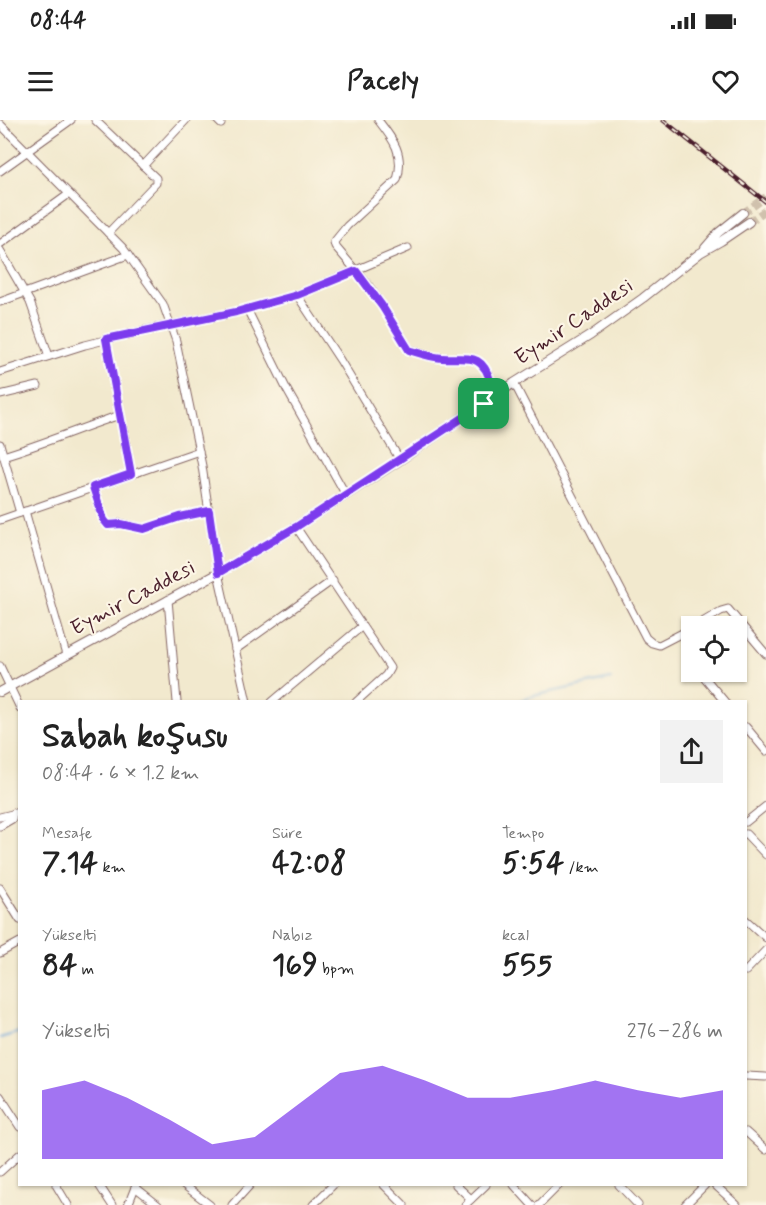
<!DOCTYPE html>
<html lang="tr">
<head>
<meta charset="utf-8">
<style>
  :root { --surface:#fff; --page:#f2f2f2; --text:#222; --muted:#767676; --accent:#7c3aed }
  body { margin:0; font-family:Mynerve,sans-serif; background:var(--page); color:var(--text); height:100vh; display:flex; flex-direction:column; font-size:22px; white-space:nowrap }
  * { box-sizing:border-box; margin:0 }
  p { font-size:20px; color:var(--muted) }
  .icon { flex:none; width:33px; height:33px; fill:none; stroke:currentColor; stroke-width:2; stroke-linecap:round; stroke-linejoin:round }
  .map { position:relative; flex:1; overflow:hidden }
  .details { position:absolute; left:18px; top:580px; width:729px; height:486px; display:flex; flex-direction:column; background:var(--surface); border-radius:0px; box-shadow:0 2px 4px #0004 }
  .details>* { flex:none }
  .buttons { position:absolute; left:681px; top:496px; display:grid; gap:12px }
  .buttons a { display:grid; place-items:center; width:66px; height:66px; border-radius:0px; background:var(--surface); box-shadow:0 2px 4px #0004; font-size:30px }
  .pin { position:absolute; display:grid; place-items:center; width:51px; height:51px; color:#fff; margin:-26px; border-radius:12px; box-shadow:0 3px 9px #0006 }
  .round { display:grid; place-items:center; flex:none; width:63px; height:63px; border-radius:0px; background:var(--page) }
  .headline { display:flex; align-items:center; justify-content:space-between; height:102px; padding:0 24px }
  h1 { font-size:33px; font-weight:800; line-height:45px }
  .metrics { display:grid; grid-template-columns:repeat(3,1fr); gap:9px; height:102px; padding:6px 24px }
  .metrics div { display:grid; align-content:center }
  .metrics b { font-size:30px; font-weight:800 }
  .metrics small { font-size:16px; font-weight:400 }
  .metrics p { font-size:16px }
  .chart { height:168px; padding:12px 24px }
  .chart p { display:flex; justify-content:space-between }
  .chart svg { width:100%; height:108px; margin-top:6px; fill:var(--accent); opacity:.7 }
  .status { display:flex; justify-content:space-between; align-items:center; height:42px; padding:0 30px; background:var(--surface); direction:ltr }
  .status svg { height:16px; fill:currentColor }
  header { display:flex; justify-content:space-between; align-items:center; height:78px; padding:0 24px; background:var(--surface); font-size:27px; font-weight:800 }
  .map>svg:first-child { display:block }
</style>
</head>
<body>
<div class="status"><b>08:44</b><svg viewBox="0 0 49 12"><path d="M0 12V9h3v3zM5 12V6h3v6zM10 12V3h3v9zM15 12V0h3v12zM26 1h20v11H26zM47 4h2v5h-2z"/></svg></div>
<header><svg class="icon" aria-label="menu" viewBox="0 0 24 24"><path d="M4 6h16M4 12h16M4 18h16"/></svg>Pacely<svg class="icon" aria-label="heart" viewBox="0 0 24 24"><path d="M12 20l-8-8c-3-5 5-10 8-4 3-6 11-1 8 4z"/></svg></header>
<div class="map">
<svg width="766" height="1085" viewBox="0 0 766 1085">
  <rect width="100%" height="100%" fill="#fcf5e5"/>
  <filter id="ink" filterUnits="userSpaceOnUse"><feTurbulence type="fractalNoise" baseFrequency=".0167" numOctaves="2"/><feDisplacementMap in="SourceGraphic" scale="12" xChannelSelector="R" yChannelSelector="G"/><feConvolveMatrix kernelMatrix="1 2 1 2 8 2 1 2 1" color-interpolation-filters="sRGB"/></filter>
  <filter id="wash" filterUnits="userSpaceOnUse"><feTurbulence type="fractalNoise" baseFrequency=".008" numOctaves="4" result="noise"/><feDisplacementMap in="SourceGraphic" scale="24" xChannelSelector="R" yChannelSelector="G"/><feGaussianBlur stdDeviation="1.35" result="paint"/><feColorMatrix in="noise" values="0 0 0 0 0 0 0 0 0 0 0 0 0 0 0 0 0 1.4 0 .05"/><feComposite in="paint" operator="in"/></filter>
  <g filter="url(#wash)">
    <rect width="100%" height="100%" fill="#f2e9ce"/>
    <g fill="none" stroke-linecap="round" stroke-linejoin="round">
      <!-- stream -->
      <g stroke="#6aa6db" stroke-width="2">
        <polyline points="518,582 528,577 611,559"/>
        <polyline points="0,918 20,912"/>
      </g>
    </g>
  </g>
  <g filter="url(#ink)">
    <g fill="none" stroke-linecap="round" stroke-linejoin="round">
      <!-- major-tunnel -->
      <g stroke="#d0c1ad" stroke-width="8" stroke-dasharray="8 4" stroke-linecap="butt">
        <polyline points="743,93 766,77"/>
        <polyline points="749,102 766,90"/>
      </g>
      <defs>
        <g id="minor">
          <polyline points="95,0 156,58 156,63 108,113"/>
          <polyline points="217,0 221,4"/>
          <path d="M378,0C393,19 405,34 397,60L347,106L334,122L335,126L369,166L409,229C419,233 430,237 442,238C467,240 483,231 491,263L484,284"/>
          <polyline points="0,4 123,128 163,184 176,221 202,346 218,453 247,582"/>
          <polyline points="143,46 186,0"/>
          <polyline points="0,51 71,0"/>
          <polyline points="0,124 69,74"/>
          <polyline points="0,130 30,182 49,236"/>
          <polyline points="297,175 340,240 400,340"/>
          <polyline points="0,182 128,135"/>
          <polyline points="247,189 287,270 346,375"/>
          <polyline points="106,219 131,354"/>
          <polyline points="0,252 85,225 141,211 236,192 297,175 408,128"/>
          <polyline points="514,263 646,518 652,523 659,525 692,508"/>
          <polyline points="0,275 38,266"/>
          <polyline points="0,324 20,393"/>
          <path d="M3,336C43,324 81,308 120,295"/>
          <polyline points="93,367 104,400 108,405 121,403 144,409 180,397 209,391"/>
          <polyline points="25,391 66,535"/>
          <polyline points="0,400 199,331"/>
          <polyline points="296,407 390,548 386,555 356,582"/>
          <polyline points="168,480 177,582"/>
          <polyline points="694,507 721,491 728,489 766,534"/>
          <polyline points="235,530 333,460"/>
          <polyline points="0,546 20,588"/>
          <polyline points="705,558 725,582"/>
          <polyline points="272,582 361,507"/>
          <polyline points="746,607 766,631"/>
          <polyline points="0,697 20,692"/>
          <polyline points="746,702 766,686"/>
          <polyline points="0,706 12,699 14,693"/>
          <polyline points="746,714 766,735"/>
          <polyline points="0,768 20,800"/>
          <polyline points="746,800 766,818"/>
          <polyline points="0,833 20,822"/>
          <polyline points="746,851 766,830"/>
          <polyline points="746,956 766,957"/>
          <polyline points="0,976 20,1007"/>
          <polyline points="746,1012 766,1030"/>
          <polyline points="0,1052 20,1034"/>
          <polyline points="56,1065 68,1085"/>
          <polyline points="99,1065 112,1085"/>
          <polyline points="184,1065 210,1085"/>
          <polyline points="384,1065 404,1085"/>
          <polyline points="456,1065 471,1079"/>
          <polyline points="514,1065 532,1085"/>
          <polyline points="619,1065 638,1085"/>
          <polyline points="715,1065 737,1085"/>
          <polyline points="135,1067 158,1085"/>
          <polyline points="128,1085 136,1065"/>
          <polyline points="232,1085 250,1065"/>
          <polyline points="313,1085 333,1065"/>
          <polyline points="465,1085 486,1065"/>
          <polyline points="539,1085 559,1065"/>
          <polyline points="685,1085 705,1065"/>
        </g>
        <g id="major">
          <polyline points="705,128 718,113 743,93"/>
          <polyline points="0,572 218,453 288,412 394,344 514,263 591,215 643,178 700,133 721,121 749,102"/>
        </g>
      </defs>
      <!-- minor casing -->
      <use href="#minor" stroke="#856664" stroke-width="9"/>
      <!-- major casing -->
      <use href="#major" stroke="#856664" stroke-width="10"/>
      <!-- minor -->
      <use href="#minor" stroke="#fff" stroke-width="7"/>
      <!-- major -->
      <use href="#major" stroke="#fff" stroke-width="8"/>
      <defs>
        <polyline id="rail" points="663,0 766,82"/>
      </defs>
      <!-- rail casing -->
      <use href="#rail" stroke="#4a1f2b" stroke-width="4.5"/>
      <!-- rail -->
      <use href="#rail" stroke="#fcf5e5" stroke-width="2" stroke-dasharray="7" stroke-linecap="butt"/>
    </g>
  </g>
  <g fill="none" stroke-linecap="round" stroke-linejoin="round" filter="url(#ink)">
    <defs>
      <path id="route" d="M356,151L382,186L409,230C419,233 430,237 442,238C467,240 482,231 491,263L484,284L296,407L218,453L209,391L180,397L144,409L121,404L108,405L104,400L93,367L131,354L106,219L236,192L297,175Z"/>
    </defs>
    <!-- route casing -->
    <use href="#route" stroke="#fff" stroke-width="12"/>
    <!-- route -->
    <use href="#route" stroke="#7c3aed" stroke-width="8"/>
  </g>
  <g text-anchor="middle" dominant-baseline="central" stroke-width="4.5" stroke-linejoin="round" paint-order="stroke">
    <!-- street labels -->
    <g font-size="21" fill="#4a1f2b" stroke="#fcf5e5">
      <text transform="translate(574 202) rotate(-34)">Eymir Caddesi</text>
      <text transform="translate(133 478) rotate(-28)">Eymir Caddesi</text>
    </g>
  </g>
</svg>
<div class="buttons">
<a><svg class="icon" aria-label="locate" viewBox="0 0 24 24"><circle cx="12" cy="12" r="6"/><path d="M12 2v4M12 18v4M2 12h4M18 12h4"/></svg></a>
</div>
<div class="pin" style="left:484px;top:284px;background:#1e9e55"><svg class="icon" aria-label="arrive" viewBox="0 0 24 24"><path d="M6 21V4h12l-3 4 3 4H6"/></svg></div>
<section class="details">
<div class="headline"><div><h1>Sabah koşusu</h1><p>08:44 · 6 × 1.2 km</p></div><a class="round"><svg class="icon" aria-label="share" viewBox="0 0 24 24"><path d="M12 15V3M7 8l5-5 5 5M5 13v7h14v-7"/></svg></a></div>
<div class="metrics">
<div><p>Mesafe</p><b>7.14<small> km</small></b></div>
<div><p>Süre</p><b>42:08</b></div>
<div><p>Tempo</p><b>5:54<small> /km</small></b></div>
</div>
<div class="metrics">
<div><p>Yükselti</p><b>84<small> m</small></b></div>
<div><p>Nabız</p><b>169<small> bpm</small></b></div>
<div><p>kcal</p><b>555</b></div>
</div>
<div class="chart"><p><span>Yükselti</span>276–286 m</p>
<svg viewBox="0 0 160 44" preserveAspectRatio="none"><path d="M0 44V16L10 12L20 19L30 28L40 38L50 35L60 22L70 9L80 6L90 12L100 19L110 19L120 16L130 12L140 16L150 19L160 16V44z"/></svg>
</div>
</section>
</div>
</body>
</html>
